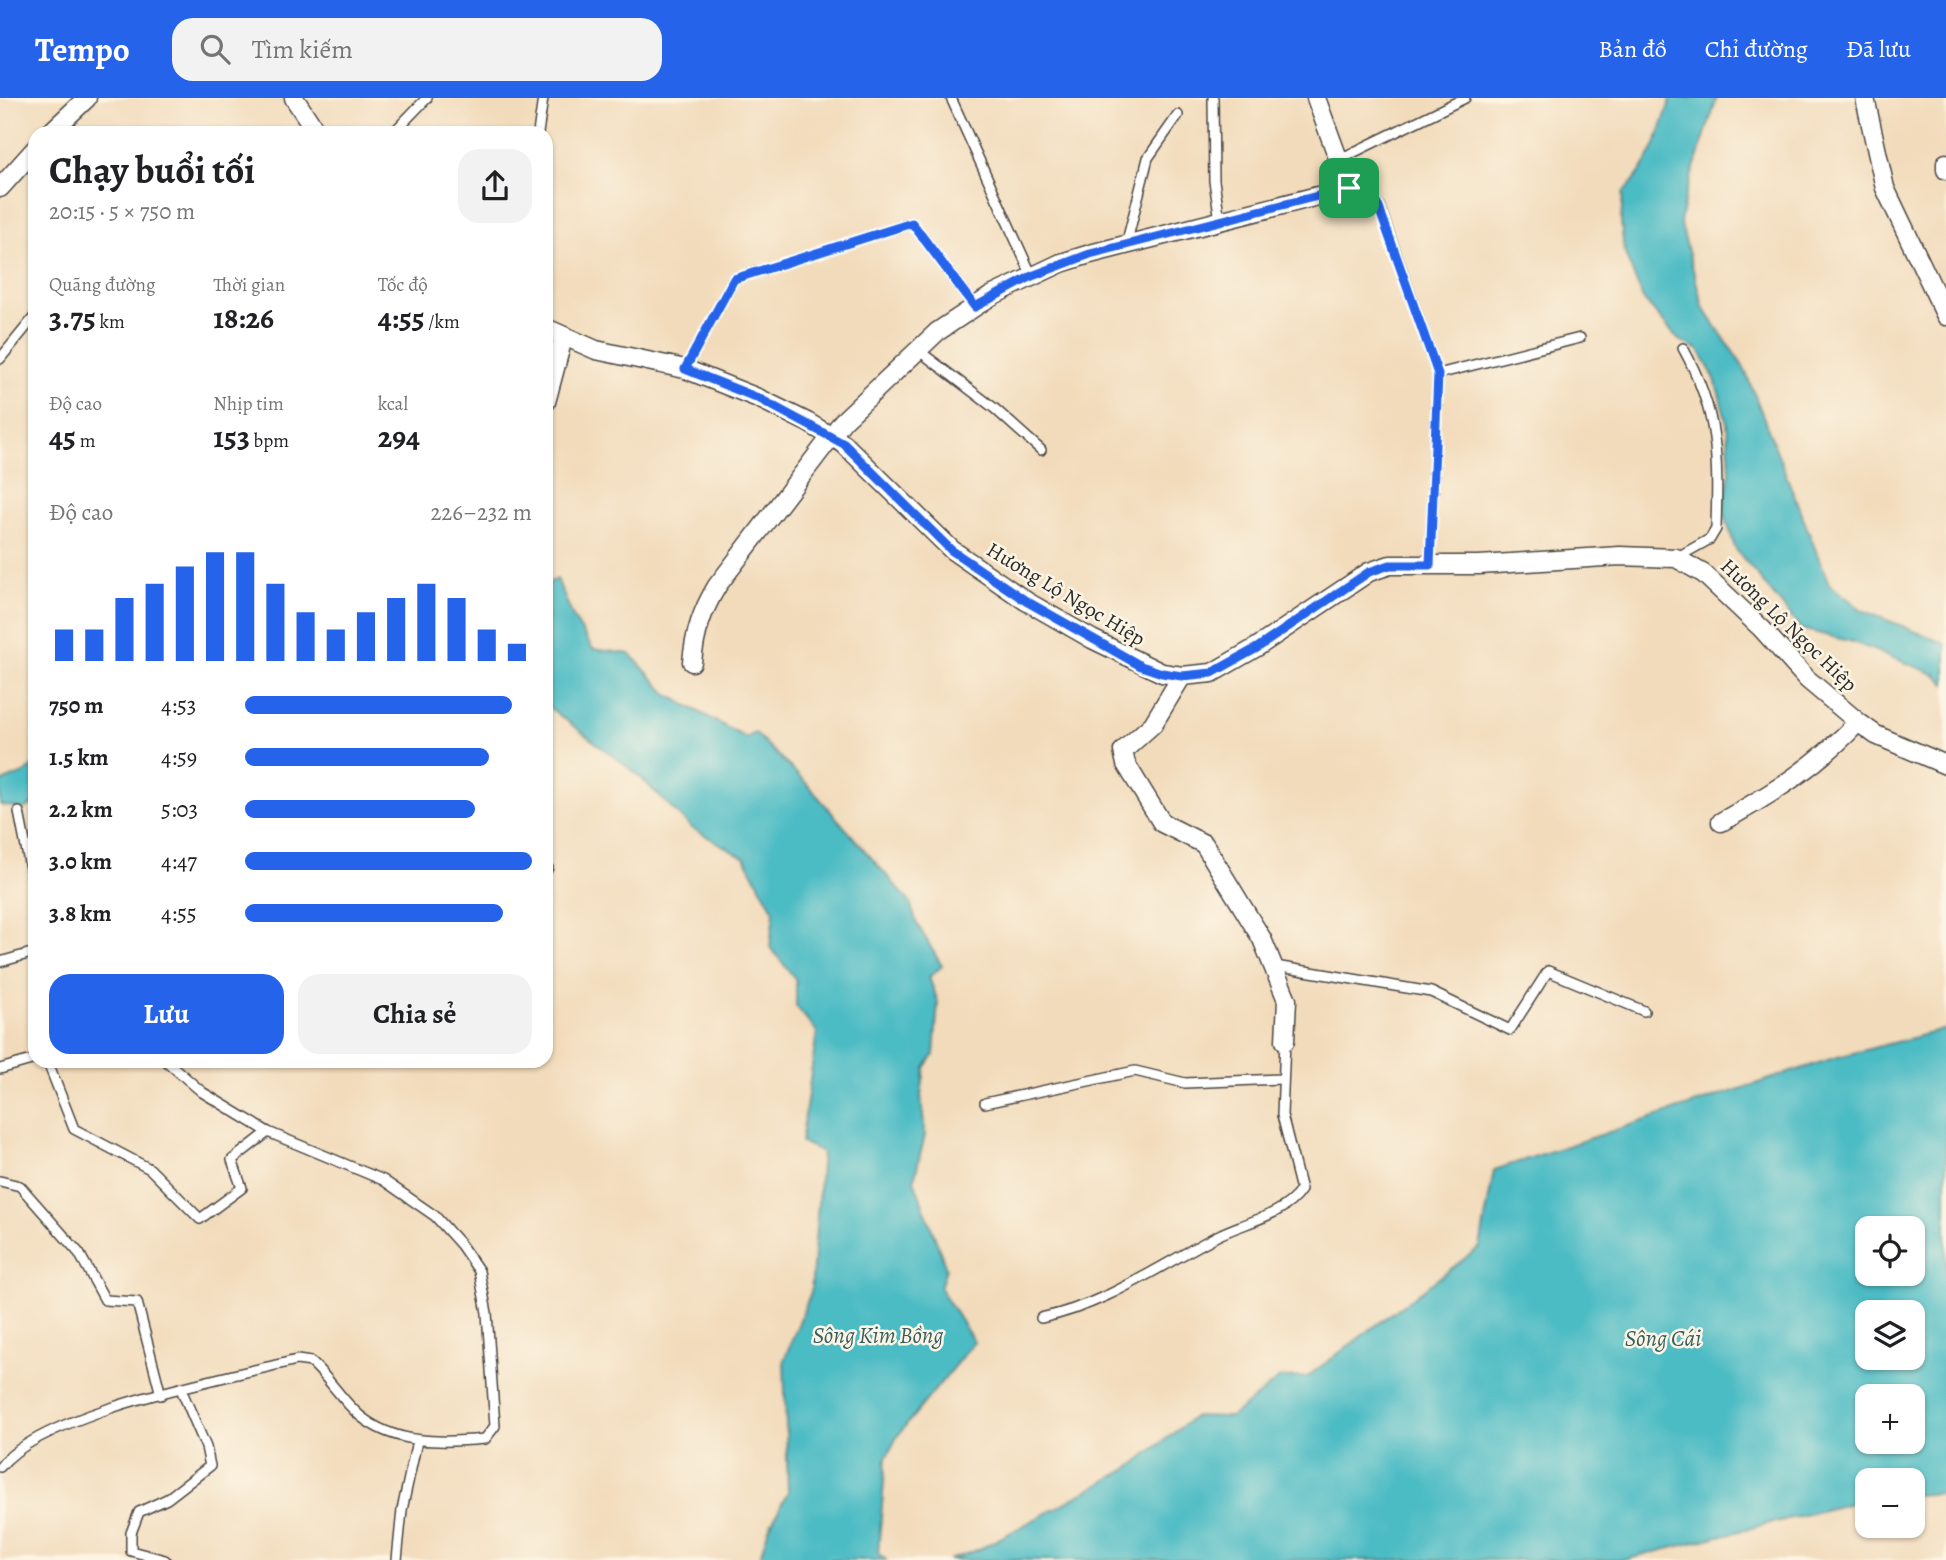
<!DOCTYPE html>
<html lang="vi">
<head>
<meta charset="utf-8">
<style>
  :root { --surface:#fff; --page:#f2f2f2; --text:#202124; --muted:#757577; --accent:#2563eb }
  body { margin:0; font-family:Alegreya,serif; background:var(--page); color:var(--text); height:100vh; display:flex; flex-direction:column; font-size:26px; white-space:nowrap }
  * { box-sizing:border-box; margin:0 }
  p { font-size:23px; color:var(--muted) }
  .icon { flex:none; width:38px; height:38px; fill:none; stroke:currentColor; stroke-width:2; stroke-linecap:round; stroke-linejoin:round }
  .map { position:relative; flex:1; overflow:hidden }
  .sheet { position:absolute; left:28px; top:28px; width:525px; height:942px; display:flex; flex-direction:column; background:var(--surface); border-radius:21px; box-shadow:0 2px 5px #0004 }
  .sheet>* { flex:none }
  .tools { position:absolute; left:1855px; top:1118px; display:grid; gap:14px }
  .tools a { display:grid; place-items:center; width:70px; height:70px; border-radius:14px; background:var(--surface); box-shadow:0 2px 5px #0004; font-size:35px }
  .pin { position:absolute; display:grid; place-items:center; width:60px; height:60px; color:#fff; margin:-30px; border-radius:14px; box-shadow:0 4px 10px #0006 }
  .round { display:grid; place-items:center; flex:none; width:74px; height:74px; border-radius:21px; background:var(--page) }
  .head { display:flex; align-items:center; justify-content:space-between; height:119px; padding:0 21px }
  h1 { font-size:38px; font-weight:700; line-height:52px }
  .stats { display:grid; grid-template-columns:repeat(3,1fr); gap:10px; height:119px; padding:7px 21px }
  .stats div { display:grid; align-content:center }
  .stats b { font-size:30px; font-weight:700 }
  .stats small { font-size:19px; font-weight:400 }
  .stats p { font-size:19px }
  .chart { height:196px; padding:14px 21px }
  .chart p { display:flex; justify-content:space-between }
  .chart svg { width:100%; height:126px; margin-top:7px; stroke:var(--accent); stroke-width:6 }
  .action { display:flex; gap:14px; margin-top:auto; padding:14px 21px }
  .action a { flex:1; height:80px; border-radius:21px; background:var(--accent); color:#fff; font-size:28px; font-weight:700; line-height:80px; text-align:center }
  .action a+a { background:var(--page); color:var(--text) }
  ul { padding:0 21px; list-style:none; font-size:23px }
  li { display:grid; grid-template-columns:112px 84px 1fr; align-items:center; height:52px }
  li i { height:18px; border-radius:9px; background:var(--accent) }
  header { display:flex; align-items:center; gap:42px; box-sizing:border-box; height:98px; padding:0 35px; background:var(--accent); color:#fff }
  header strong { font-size:33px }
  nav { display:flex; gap:38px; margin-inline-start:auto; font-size:24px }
  .search { width:490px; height:63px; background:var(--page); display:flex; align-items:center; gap:18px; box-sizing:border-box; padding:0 24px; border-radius:21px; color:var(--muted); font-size:26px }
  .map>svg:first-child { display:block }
</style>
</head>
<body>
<header>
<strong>Tempo</strong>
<div class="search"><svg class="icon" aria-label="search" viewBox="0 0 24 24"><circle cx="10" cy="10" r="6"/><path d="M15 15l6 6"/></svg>Tìm kiếm</div>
<nav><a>Bản đồ</a><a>Chỉ đường</a><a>Đã lưu</a></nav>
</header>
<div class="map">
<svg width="1946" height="1462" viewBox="0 0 1946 1462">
  <rect width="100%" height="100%" fill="#fcf5e5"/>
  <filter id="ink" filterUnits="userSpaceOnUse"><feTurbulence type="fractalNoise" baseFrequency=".0143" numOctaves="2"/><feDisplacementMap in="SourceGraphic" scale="14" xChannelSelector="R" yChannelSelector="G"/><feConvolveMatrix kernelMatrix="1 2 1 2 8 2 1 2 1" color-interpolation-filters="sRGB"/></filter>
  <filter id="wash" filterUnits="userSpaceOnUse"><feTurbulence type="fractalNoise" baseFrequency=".00686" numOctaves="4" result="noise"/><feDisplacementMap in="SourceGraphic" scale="28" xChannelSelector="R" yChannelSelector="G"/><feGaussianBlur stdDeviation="1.57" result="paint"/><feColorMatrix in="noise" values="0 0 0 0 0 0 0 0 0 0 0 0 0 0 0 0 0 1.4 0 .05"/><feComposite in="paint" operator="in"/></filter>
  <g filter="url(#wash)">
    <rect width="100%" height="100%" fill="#f2dbbb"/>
    <!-- water -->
    <g fill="#4cbbc4" stroke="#3c7378" stroke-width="2" fill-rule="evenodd">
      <path d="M1671,0H1717L1686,95L1680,123L1703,209L1744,270L1829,486L1862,512L1946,546V586L1937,577L1853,544L1801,531L1735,450L1723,410L1730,374L1727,325L1715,281L1699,252L1679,242L1643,201L1624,153L1621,123L1623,95C1650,68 1660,36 1671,0Z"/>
      <polygon points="557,481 573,519 593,551 630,556 668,597 746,640 755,635 806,685 910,804 917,826 942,868 929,879 938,904 934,957 925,970 921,997 925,1037 914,1082 946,1170 940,1190 974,1244 898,1337 886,1360 878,1455 886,1462 759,1462 768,1433 788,1394 784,1262 811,1194 822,1054 801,1044 817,934 796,908 796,882 770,849 774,813 745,760 692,730 637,676 546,607 546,486"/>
      <polygon points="35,666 35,705 24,711 0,707 0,685 26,674"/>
      <path d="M1946,931V1395L1913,1397V1382H1867V1401L1624,1462H949L980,1451L1131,1369L1195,1318L1231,1319L1280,1280L1307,1279L1480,1149L1494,1072L1834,960ZM1913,1130V1176H1867V1130ZM1867,1214H1913V1260H1867ZM1913,1298V1344H1867V1298Z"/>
    </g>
  </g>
  <g filter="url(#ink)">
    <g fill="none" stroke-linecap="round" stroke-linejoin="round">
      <defs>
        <g id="service">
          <polyline points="951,0 1032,178"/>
          <polyline points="1213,0 1214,83 1220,122"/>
          <polyline points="393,35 427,0"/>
          <polyline points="538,35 543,0"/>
          <polyline points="1338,62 1465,0"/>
          <polyline points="1349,90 1368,96 1379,107 1438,276 1430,467"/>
          <polyline points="1126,147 1148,60 1178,17"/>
          <polyline points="918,252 994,310 1041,352"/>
          <polyline points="0,261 35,218"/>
          <polyline points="685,271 734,181 912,125 975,209"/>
          <polyline points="1438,276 1580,240"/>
          <path d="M1676,460L1710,441L1716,431C1718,359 1719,315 1683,250"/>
          <polyline points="19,714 35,795"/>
          <polyline points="546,773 548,770"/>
          <polyline points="0,864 35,854"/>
          <polyline points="1275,868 1431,894 1510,932 1548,873 1644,913"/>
          <polyline points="47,962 74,1031 150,1071 200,1121 242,1090 232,1062 268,1034"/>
          <polyline points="0,971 35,961"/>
          <polyline points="985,1005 1135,973 1185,985 1281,981"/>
          <polyline points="0,1083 20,1088 79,1155 105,1202 137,1204 161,1297"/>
          <path d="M1041,1220C1105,1207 1159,1168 1217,1138C1244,1124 1284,1118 1301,1092L1282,1017L1285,943"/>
          <path d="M0,1369C43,1314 225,1280 297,1262L311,1264C329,1280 341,1301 359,1317C394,1347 442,1345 485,1341L495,1328L487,1215L479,1173L461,1147L435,1118L383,1082L268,1034L202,994L165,962"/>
          <polyline points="165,1462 131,1453 131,1435 139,1414 167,1401 210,1368 206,1349 181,1291"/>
          <polyline points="397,1462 402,1412 417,1343"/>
        </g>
        <g id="minor">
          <polyline points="294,0 317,35"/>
          <polyline points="1865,0 1885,90 1946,218"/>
          <polyline points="50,35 87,0"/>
          <polyline points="1946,65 1946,72"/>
          <polyline points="0,90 35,51"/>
          <polyline points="546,230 596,252 685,271 758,300 807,324 844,346 952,452 1026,503 1092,541 1162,575 1182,578 1212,575 1257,549 1369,474 1390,467 1479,467 1620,458 1676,460 1704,476 1762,531 1807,581 1858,624 1876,637 1946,667"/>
          <polyline points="546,304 563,240"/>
          <path d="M692,564C695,534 702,513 717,488L843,323L937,234L991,198L1061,165L1090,156L1349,90L1316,0"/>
          <polyline points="1182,578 1153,626 1123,653 1126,666 1162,725 1204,746 1262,841 1287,902 1285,943"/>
          <path d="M1721,724C1772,696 1818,667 1858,624"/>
        </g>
      </defs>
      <!-- service casing -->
      <use href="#service" stroke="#494541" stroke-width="12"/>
      <!-- minor casing -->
      <use href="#minor" stroke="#494541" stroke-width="21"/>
      <!-- service -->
      <use href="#service" stroke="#fff" stroke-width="9"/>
      <!-- minor -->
      <use href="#minor" stroke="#fff" stroke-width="18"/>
    </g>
  </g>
  <g fill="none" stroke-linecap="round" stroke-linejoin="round" filter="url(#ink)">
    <defs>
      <polygon id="route" points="1349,90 1368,96 1378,107 1438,276 1430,467 1390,467 1369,474 1257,550 1212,575 1182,578 1162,575 1141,568 1026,503 951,452 844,346 758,300 685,271 734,181 912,125 975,209 1032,178 1090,156"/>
    </defs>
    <!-- route casing -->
    <use href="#route" stroke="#fff" stroke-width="14"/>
    <!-- route -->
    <use href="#route" stroke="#2563eb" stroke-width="9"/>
  </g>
  <g text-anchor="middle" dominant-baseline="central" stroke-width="5" stroke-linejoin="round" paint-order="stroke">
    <!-- street labels -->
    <g font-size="21" fill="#2b2b2b" stroke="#fcf5e5">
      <text transform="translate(1066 496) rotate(31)">Hương Lộ Ngọc Hiệp</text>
      <text transform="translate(1789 527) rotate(44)">Hương Lộ Ngọc Hiệp</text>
    </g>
    <!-- water labels -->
    <g font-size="23" font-style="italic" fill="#375d61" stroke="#fcf5e5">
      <text x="878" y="1237">Sông Kim Bồng</text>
      <text x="1663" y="1240">Sông Cái</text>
    </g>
  </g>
</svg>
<div class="tools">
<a><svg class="icon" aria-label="locate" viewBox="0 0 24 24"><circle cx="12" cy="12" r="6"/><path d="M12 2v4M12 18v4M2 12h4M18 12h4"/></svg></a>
<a><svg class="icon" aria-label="layers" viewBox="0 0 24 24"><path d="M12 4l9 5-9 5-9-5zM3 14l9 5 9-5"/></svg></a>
<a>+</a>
<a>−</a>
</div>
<div class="pin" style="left:1349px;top:90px;background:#1e9e55"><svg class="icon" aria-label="arrive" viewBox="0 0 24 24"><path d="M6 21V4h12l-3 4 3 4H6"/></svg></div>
<section class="sheet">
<div class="head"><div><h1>Chạy buổi tối</h1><p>20:15 · 5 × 750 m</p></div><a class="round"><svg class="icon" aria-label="share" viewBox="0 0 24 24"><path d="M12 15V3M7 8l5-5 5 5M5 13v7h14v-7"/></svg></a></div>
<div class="stats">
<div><p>Quãng đường</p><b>3.75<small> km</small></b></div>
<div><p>Thời gian</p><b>18:26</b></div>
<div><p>Tốc độ</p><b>4:55<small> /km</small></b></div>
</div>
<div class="stats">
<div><p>Độ cao</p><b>45<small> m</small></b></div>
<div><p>Nhịp tim</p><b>153<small> bpm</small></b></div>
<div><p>kcal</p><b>294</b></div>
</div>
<div class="chart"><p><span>Độ cao</span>226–232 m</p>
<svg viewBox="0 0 160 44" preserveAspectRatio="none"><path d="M5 44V33M15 44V33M25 44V22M35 44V17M45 44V11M55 44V6M65 44V6M75 44V17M85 44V27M95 44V33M105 44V27M115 44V22M125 44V17M135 44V22M145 44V33M155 44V38"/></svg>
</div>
<ul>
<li><b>750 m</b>4:53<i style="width:93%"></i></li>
<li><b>1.5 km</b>4:59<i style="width:85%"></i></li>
<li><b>2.2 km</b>5:03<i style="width:80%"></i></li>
<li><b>3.0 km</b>4:47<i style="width:100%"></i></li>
<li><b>3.8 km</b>4:55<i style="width:90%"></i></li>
</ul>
<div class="action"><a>Lưu</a><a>Chia sẻ</a></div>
</section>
</div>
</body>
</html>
